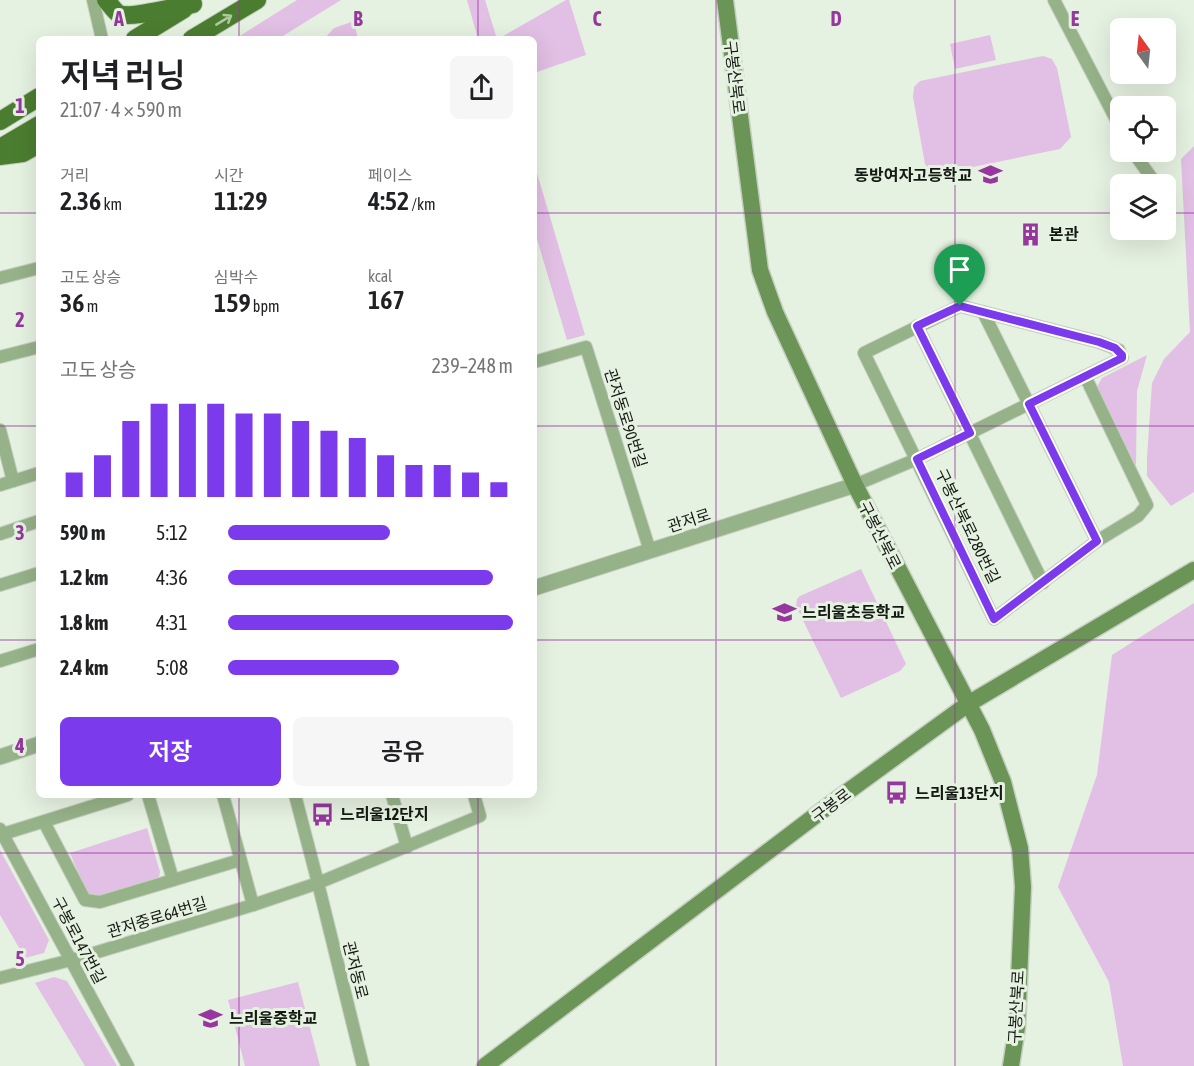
<!DOCTYPE html>
<html lang="ko">
<head>
<meta charset="utf-8">
<style>
  :root { --surface:#fff; --page:#f6f6f6; --text:#202124; --muted:#757577; --accent:#7c3aed }
  body { margin:0; font-family:"Asap Condensed","Noto Sans KR",sans-serif; background:var(--page); color:var(--text); height:100vh; display:flex; flex-direction:column; font-size:22px; white-space:nowrap }
  * { box-sizing:border-box; margin:0 }
  p { font-size:20px; color:var(--muted) }
  .icon { flex:none; width:33px; height:33px; fill:none; stroke:currentColor; stroke-width:2; stroke-linecap:round; stroke-linejoin:round }
  .map { position:relative; flex:1; overflow:hidden }
  .drawer { position:absolute; left:36px; top:36px; width:501px; height:762px; display:flex; flex-direction:column; background:var(--surface); border-radius:9px; box-shadow:0 6px 24px #0002 }
  .drawer>* { flex:none }
  .needle { width:39px; rotate:345deg }
  .controls { position:absolute; left:1110px; top:18px; display:grid; gap:12px }
  .controls a { display:grid; place-items:center; width:66px; height:66px; border-radius:9px; background:var(--surface); box-shadow:0 6px 24px #0002; font-size:30px }
  .pin { position:absolute; display:grid; place-items:center; width:51px; height:51px; color:#fff; margin:-62px -26px; border-radius:50% 50% 50% 0; rotate:-45deg; box-shadow:0 0 6px #0007 }
  .pin .icon { rotate:45deg }
  .round { display:grid; place-items:center; flex:none; width:63px; height:63px; border-radius:9px; background:var(--page) }
  .headline { display:flex; align-items:center; justify-content:space-between; height:102px; padding:0 24px }
  h1 { font-size:33px; font-weight:600; line-height:45px }
  .metrics { display:grid; grid-template-columns:repeat(3,1fr); gap:9px; height:102px; padding:6px 24px }
  .metrics div { display:grid; align-content:center }
  .metrics b { font-size:26px; font-weight:600 }
  .metrics small { font-size:16px; font-weight:400 }
  .metrics p { font-size:16px }
  .chart { height:168px; padding:12px 24px }
  .chart p { display:flex; justify-content:space-between }
  .chart svg { width:100%; height:108px; margin-top:6px; stroke:var(--accent); stroke-width:6 }
  .cta { display:flex; gap:12px; margin-top:auto; padding:12px 24px }
  .cta a { flex:1; height:69px; border-radius:9px; background:var(--accent); color:#fff; font-size:24px; font-weight:600; line-height:69px; text-align:center }
  .cta a+a { background:var(--page); color:var(--text) }
  ul { padding:0 24px; list-style:none; font-size:20px }
  li { display:grid; grid-template-columns:96px 72px 1fr; align-items:center; height:45px }
  li i { height:15px; border-radius:8px; background:var(--accent) }
  .map>svg:first-child { display:block }
</style>
</head>
<body>
<div class="map">
<svg width="1194" height="1066" viewBox="0 0 1194 1066">
  <rect width="100%" height="100%" fill="#e6f2e1"/>
  <!-- green -->
  <g fill="#e2bfe4">
    <polygon points="297,0 341,0 278,39 235,39"/>
    <polygon points="467,0 485,0 497,39 478,39"/>
    <polygon points="566,0 569,0 586,55 534,73 534,39 498,39"/>
    <polygon points="354,21 358,39 324,39 334,28"/>
    <polygon points="990,35 996,60 955,69 950,44"/>
    <polygon points="1043,56 1052,59 1057,68 1071,137 1060,149 939,174 931,172 925,164 913,97 914,87 920,81"/>
    <polygon points="1194,146 1194,492 1171,506 1147,476 1147,458 1152,383 1164,359 1190,332 1181,159"/>
    <polygon points="534,163 585,335 567,340 534,229"/>
    <polygon points="1147,355 1137,391 1136,466 1097,387 1102,378"/>
    <polygon points="861,569 906,664 900,671 841,698 796,606 797,599 800,596"/>
    <polygon points="1194,603 1194,1066 1123,1066 1109,982 1058,887 1097,775 1112,655"/>
    <polygon points="147,828 160,872 159,877 101,899 88,896 70,853"/>
    <polygon points="0,850 49,940 44,953 25,958 0,915"/>
    <polygon points="54,977 67,981 117,1066 85,1066 35,983"/>
    <polygon points="298,982 320,1066 245,1066 228,1000"/>
  </g>
  <g fill="none" stroke-linecap="round" stroke-linejoin="round">
    <defs>
      <g id="minor">
        <polyline points="93,0 102,39"/>
        <polyline points="1054,0 1120,127"/>
        <polyline points="1133,152 1156,184"/>
        <polyline points="0,278 39,268"/>
        <polyline points="983,312 1097,541"/>
        <polyline points="917,326 1043,583"/>
        <polyline points="0,357 39,347"/>
        <polyline points="534,362 586,347 650,551"/>
        <polyline points="0,430 13,481"/>
        <polyline points="0,485 39,473"/>
        <polyline points="855,485 917,459 1122,358 1119,350 1099,342 960,306 864,353 994,619 1097,541 1138,516 1147,505 1085,376"/>
        <polyline points="0,534 39,521"/>
        <polyline points="0,585 39,573"/>
        <polyline points="0,661 39,649"/>
        <polyline points="148,795 173,880"/>
        <polyline points="223,795 253,905"/>
        <polyline points="295,795 318,883 363,1066"/>
        <polyline points="392,795 407,847"/>
        <polyline points="44,822 85,900 100,902 240,860"/>
        <polyline points="0,829 128,1066"/>
        <polyline points="3,834 128,795"/>
        <polyline points="0,978 71,960 253,905 318,883 480,816 474,795"/>
      </g>
      <g id="tertiary">
        <polyline points="534,588 855,485"/>
        <polyline points="0,757 39,744"/>
      </g>
      <g id="secondary">
        <polyline points="725,0 760,270 775,312 855,485 982,730 1003,782 1020,848 1023,887 1017,1027 1011,1066"/>
        <polyline points="485,1066 832,803 968,704 1194,570"/>
      </g>
      <g id="primary">
        <path d="M106,0C110,4 114,11 119,14C130,19 178,6 193,4"/>
        <polyline points="135,39 184,9"/>
        <polyline points="192,39 257,0"/>
        <polyline points="0,121 39,97"/>
        <polyline points="0,148 39,125"/>
        <polyline points="0,156 23,153 39,144"/>
      </g>
    </defs>
    <!-- minor casing -->
    <use href="#minor" stroke="#c5cfc0" stroke-width="14"/>
    <!-- tertiary casing -->
    <use href="#tertiary" stroke="#c5cfc0" stroke-width="17"/>
    <!-- secondary casing -->
    <use href="#secondary" stroke="#c5cfc0" stroke-width="19"/>
    <!-- primary casing -->
    <use href="#primary" stroke="#c5cfc0" stroke-width="20"/>
    <!-- minor -->
    <use href="#minor" stroke="#96b289" stroke-width="12"/>
    <!-- tertiary -->
    <use href="#tertiary" stroke="#96b289" stroke-width="15"/>
    <!-- secondary -->
    <use href="#secondary" stroke="#6b9457" stroke-width="16"/>
    <!-- primary -->
    <use href="#primary" stroke="#4b7d30" stroke-width="18"/>
  </g>
  <!-- one-way arrows -->
  <defs><path id="oneway-shaft" d="M-6 0H5M1.5-3L5.5 0L1.5 3" fill="none" stroke-width="1.6" stroke-linecap="round" stroke-linejoin="round" transform="scale(1.5)"/></defs>
  <use stroke="#b0c9a3" href="#oneway-shaft" transform="translate(224 20) rotate(-31)"/>
  <g fill="none" stroke-linecap="round" stroke-linejoin="round">
    <defs>
      <polygon id="route" points="960,306 1099,342 1115,348 1122,355 1122,358 1029,404 1097,541 994,619 917,459 970,433 917,326"/>
    </defs>
    <!-- route casing -->
    <use href="#route" stroke="#fff" stroke-width="12"/>
    <!-- route -->
    <use href="#route" stroke="#7c3aed" stroke-width="8"/>
  </g>
  <!-- grid -->
  <path fill="none" stroke="#96369e" stroke-width="1.5" stroke-opacity="0.55" d="M239,0V39M478,0V39M716,0V1066M955,0V1066M0,213H39M534,213H1120M1166,213H1194M0,426H39M534,426H1194M0,640H39M534,640H1194M239,795V1066M478,795V1066M0,853H1194"/>
  <!-- icons -->
  <defs>
    <symbol id="school-bare" viewBox="-9 -9 18 18"><path d="M0-5L7-2L0 1L-7-2ZM-4 1L0 2.5L4 1V4Q0 6-4 4Z" fill="#96369e" stroke="#e6f2e1" stroke-width="2.5" paint-order="stroke"/></symbol>
    <symbol id="building-bare" viewBox="-9 -9 18 18"><path d="M-4-6H4V6H1V3H-1V6H-4ZM-2.5-4.3h1.7v1.8h-1.7ZM.8-4.3h1.7v1.8H.8ZM-2.5-1h1.7V.8h-1.7ZM.8-1h1.7V.8H.8Z" fill="#96369e" stroke="#e6f2e1" stroke-width="2.5" paint-order="stroke"/></symbol>
    <symbol id="bus-bare" viewBox="-9 -9 18 18"><path d="M-5-6H5V4H4V6H2V4H-2V6H-4V4H-5ZM-3.5-4V0h7V-4ZM-3.5 1.2v1.5H-2V1.2ZM2 1.2v1.5H3.5V1.2Z" fill="#96369e" stroke="#e6f2e1" stroke-width="2.5" paint-order="stroke"/></symbol>
  </defs>
  <g fill-rule="evenodd">
    <use href="#school-bare" x="974" y="158" width="33" height="33"/>
    <use href="#building-bare" x="1014" y="218" width="33" height="33"/>
    <use href="#school-bare" x="768" y="596" width="33" height="33"/>
    <use href="#bus-bare" x="880" y="776" width="33" height="33"/>
    <use href="#bus-bare" x="306" y="798" width="33" height="33"/>
    <use href="#school-bare" x="194" y="1002" width="33" height="33"/>
  </g>
  <g text-anchor="middle" dominant-baseline="central" stroke-width="6" stroke-linejoin="round" paint-order="stroke">
    <!-- street labels -->
    <g font-size="16" fill="#151913" stroke="#e6f2e1">
      <text transform="translate(735 77) rotate(83)">구봉산북로</text>
      <text transform="translate(626 418) rotate(72)">관저동로90번길</text>
      <text transform="translate(689 520) rotate(-18)">관저로</text>
      <text transform="translate(968 526) rotate(64)">구봉산북로280번길</text>
      <text transform="translate(880 535) rotate(63)">구봉산북로</text>
      <text transform="translate(831 805) rotate(-37)">구봉로</text>
      <text transform="translate(157 917) rotate(-17)">관저중로64번길</text>
      <text transform="translate(79 940) rotate(62)">구봉로147번길</text>
      <text transform="translate(356 970) rotate(76)">관저동로</text>
      <text transform="translate(1016 1007) rotate(-87)">구봉산북로</text>
    </g>
    <!-- poi labels -->
    <g font-size="16" font-weight="bold" fill="#151913" stroke="#e6f2e1" text-anchor="start">
      <text x="972" y="175" text-anchor="end">동방여자고등학교</text>
      <text x="1049" y="234">본관</text>
      <text x="802" y="612">느리울초등학교</text>
      <text x="915" y="793">느리울13단지</text>
      <text x="340" y="814">느리울12단지</text>
      <text x="229" y="1018">느리울중학교</text>
    </g>
  </g>
  <g font-size="20" text-anchor="middle" font-weight="bold" fill="#96369e" stroke="#e6f2e1" stroke-width="6" stroke-linejoin="round" paint-order="stroke">
    <text x="119" y="26">A</text>
    <text x="358" y="26">B</text>
    <text x="597" y="26">C</text>
    <text x="836" y="26">D</text>
    <text x="1075" y="26">E</text>
    <text x="20" y="113">1</text>
    <text x="20" y="327">2</text>
    <text x="20" y="540">3</text>
    <text x="20" y="753">4</text>
    <text x="20" y="966">5</text>
  </g>
</svg>
<div class="controls">
<a><svg class="needle" viewBox="-14 -14 28 28"><path d="M0-13l5 13h-10z" fill="#e53935"/><path d="M0 13l5-13h-10z" fill="#757577"/></svg></a>
<a><svg class="icon" aria-label="locate" viewBox="0 0 24 24"><circle cx="12" cy="12" r="6"/><path d="M12 2v4M12 18v4M2 12h4M18 12h4"/></svg></a>
<a><svg class="icon" aria-label="layers" viewBox="0 0 24 24"><path d="M12 4l9 5-9 5-9-5zM3 14l9 5 9-5"/></svg></a>
</div>
<div class="pin" style="left:960px;top:306px;background:#1e9e55"><svg class="icon" aria-label="arrive" viewBox="0 0 24 24"><path d="M6 21V4h12l-3 4 3 4H6"/></svg></div>
<section class="drawer">
<div class="headline"><div><h1>저녁 러닝</h1><p>21:07 · 4 × 590 m</p></div><a class="round"><svg class="icon" aria-label="share" viewBox="0 0 24 24"><path d="M12 15V3M7 8l5-5 5 5M5 13v7h14v-7"/></svg></a></div>
<div class="metrics">
<div><p>거리</p><b>2.36<small> km</small></b></div>
<div><p>시간</p><b>11:29</b></div>
<div><p>페이스</p><b>4:52<small> /km</small></b></div>
</div>
<div class="metrics">
<div><p>고도 상승</p><b>36<small> m</small></b></div>
<div><p>심박수</p><b>159<small> bpm</small></b></div>
<div><p>kcal</p><b>167</b></div>
</div>
<div class="chart"><p><span>고도 상승</span>239–248 m</p>
<svg viewBox="0 0 160 44" preserveAspectRatio="none"><path d="M5 44V34M15 44V27M25 44V13M35 44V6M45 44V6M55 44V6M65 44V10M75 44V10M85 44V13M95 44V17M105 44V20M115 44V27M125 44V31M135 44V31M145 44V34M155 44V38"/></svg>
</div>
<ul>
<li><b>590 m</b>5:12<i style="width:57%"></i></li>
<li><b>1.2 km</b>4:36<i style="width:93%"></i></li>
<li><b>1.8 km</b>4:31<i style="width:100%"></i></li>
<li><b>2.4 km</b>5:08<i style="width:60%"></i></li>
</ul>
<div class="cta"><a>저장</a><a>공유</a></div>
</section>
</div>
</body>
</html>
